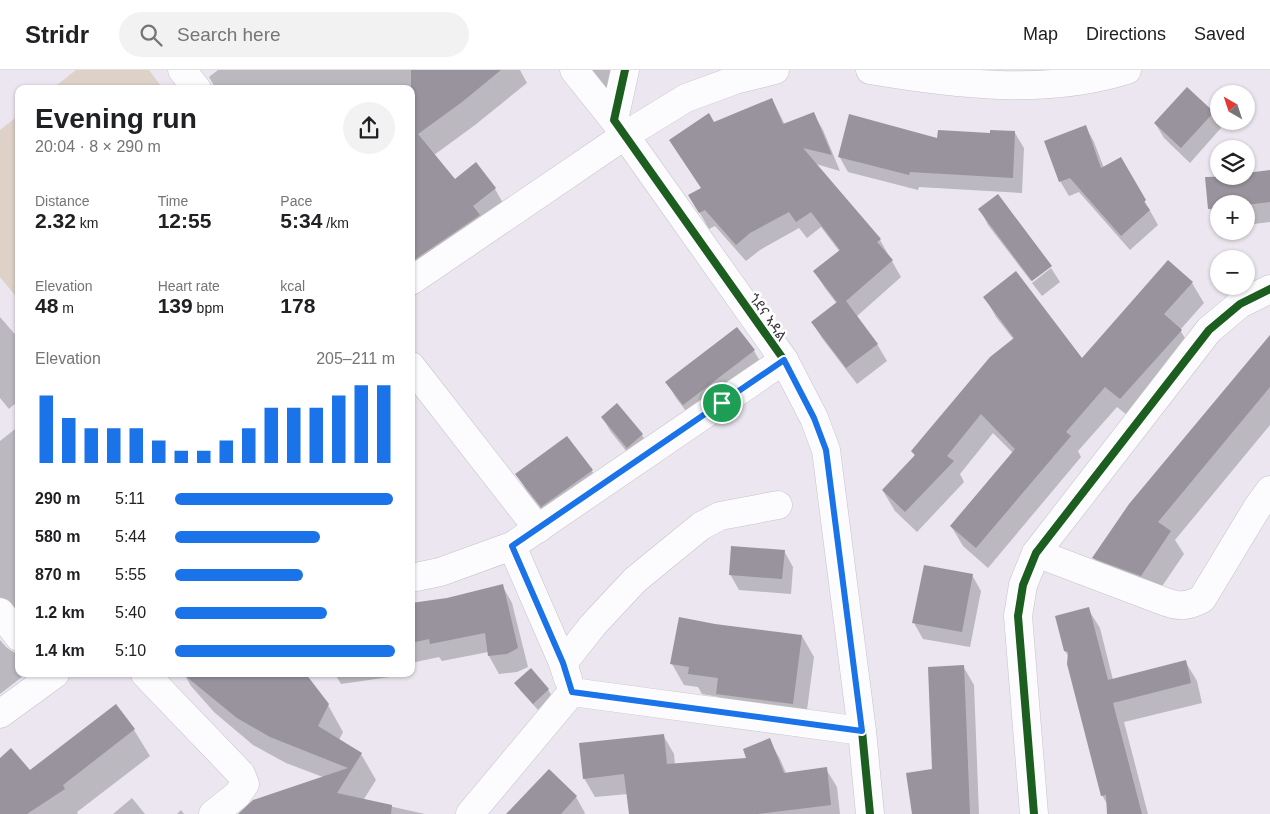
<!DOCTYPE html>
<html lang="en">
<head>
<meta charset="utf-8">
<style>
  :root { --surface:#fff; --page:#f2f2f2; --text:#202124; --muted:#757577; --line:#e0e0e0; --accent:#1a73e8 }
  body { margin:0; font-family:Arial,"Noto Sans Ethiopic",sans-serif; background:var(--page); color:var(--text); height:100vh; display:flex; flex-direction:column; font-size:19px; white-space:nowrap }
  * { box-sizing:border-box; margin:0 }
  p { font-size:16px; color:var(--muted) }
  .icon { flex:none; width:28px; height:28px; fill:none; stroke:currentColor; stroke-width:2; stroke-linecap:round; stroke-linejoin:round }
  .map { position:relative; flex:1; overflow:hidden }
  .side { position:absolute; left:15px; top:15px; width:400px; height:592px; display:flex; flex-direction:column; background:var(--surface); border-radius:10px; box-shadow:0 1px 4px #0004 }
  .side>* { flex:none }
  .needle { width:32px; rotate:321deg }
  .buttons { position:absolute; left:1210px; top:15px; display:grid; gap:10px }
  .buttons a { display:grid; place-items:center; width:45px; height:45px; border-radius:50%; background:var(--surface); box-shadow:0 1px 4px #0004; font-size:25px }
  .pin { position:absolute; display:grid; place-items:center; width:42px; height:42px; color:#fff; margin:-21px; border:2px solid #fff; border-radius:50%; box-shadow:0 1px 5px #0007 }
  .round { display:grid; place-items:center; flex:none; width:52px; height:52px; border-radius:26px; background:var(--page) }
  .summary { display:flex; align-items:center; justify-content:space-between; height:85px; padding:0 20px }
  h1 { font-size:28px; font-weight:700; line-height:38px }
  .figures { display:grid; grid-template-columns:repeat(3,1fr); gap:8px; height:85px; padding:5px 20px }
  .figures div { display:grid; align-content:center }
  .figures b { font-size:21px; font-weight:700 }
  .figures small { font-size:14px; font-weight:400 }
  .figures p { font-size:14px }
  .chart { height:140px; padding:10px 20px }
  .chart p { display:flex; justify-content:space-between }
  .chart svg { width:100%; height:90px; margin-top:5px; stroke:var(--accent); stroke-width:6 }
  ul { padding:0 20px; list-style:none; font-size:16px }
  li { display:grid; grid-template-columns:80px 60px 1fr; align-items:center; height:38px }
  li i { height:12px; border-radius:6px; background:var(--accent) }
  header { display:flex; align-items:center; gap:30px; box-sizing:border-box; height:70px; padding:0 25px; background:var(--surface); border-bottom:1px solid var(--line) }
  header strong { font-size:24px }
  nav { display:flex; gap:28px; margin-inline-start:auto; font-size:18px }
  .search { width:350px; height:45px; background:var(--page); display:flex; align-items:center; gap:12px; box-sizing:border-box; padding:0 18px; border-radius:28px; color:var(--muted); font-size:19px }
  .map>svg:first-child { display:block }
</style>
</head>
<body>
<header>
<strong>Stridr</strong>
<div class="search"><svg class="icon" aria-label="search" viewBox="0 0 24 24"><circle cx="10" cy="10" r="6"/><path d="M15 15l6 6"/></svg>Search here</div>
<nav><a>Map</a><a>Directions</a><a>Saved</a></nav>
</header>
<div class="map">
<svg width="1270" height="744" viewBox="0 0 1270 744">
  <rect width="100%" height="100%" fill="#ebe6ef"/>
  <!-- green -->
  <g fill="#ddd1c8">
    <polygon points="76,0 149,0 163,19 52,19"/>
    <polygon points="19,45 19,230 0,207 0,60"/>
  </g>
  <!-- shadow -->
  <g fill="#0003">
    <polygon points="218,0 520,0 527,13 475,55 434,85 455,110 476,94 495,119 508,142 411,226 411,19 216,19 209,7"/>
    <polygon points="590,0 619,0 608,23"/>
    <polygon points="772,29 785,55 813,43 823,60 840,101 816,94 880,170 901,207 856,247 877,274 887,291 857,314 822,268 812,252 837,234 825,218 815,202 840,182 821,157 807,168 799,158 760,180 746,191 715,156 709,159 690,126 702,119 714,53"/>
    <polygon points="1213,42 1221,58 1190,93 1164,68 1155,53"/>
    <polygon points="1086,57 1094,72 1104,98 1121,89 1158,155 1130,180 1079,122 1069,126 1060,111"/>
    <polygon points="1015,63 1024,78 1022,123 919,117 918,120 848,102 839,86 939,69"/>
    <polygon points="1270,101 1270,152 1246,155 1246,134 1219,134 1219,155 1210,139 1206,108 1246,106"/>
    <polygon points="980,139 1050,196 1031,211 988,155"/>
    <polygon points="1051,198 1060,212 1042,226 1032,213"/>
    <polygon points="1192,213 1204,233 1180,260 1193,281 1132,349 1117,337 1078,381 1081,387 988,498 963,476 951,456 1013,383 993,363 960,404 964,412 917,462 895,441 883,421 915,386 912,381 1014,270 996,247 985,227 1082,290"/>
    <polygon points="0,247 19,269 19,330 9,339 0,328"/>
    <polygon points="1270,272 1270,355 1175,470 1184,484 1154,528 1107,510 1094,488"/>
    <polygon points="754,281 763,296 693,350 676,328 667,312"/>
    <polygon points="617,335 642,365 651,380 636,393 611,362 602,347"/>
    <polygon points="19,356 19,553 0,535 0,371"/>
    <polygon points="592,401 600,416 551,452 526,420 517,405"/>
    <polygon points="784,481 793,497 791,524 739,520 730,504"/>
    <polygon points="972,505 981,521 970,577 923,569 914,553"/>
    <polygon points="502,515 512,533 528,597 517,602 499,604 489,586 488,582 442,591 439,587 411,593 411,534 447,529"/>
    <polygon points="1088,539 1100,558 1113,610 1185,591 1197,611 1202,633 1124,652 1148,744 1108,744 1107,734 1102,725 1069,587 1065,581"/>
    <polygon points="715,555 802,566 814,587 805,655 730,645 719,627 702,624 698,617 684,615 672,594"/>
    <polygon points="0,570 6,577 15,583 19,590 19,604 22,607 0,624"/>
    <polygon points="963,596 974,615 979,744 934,744 933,701"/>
    <polygon points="184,604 304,604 328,635 343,662 339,670 361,684 376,710 362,732 375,733 425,744 239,744 323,707 286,693 253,675 214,642 191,616"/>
    <polygon points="335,604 397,604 397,606 341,614"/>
    <polygon points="516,613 548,619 552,627 538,640 520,620"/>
    <polygon points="116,636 134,660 150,686 77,742 78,744 0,744 0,689 30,702"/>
    <polygon points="663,665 674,684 675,695 748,689 769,670 780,689 786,703 826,699 837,717 840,744 630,744 628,724 595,727 584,708"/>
    <polygon points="549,701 576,727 585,743 584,744 517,744"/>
    <polygon points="132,728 145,744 113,744"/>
    <polygon points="181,740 184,744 177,744"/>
  </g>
  <!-- building -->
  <g fill="#98939c">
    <polygon points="411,0 501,0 462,32 418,64 455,109 476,92 496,118 473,136 480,145 411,192"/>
    <polygon points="1187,17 1214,42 1181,78 1154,53"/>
    <polygon points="772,28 783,54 814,42 832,85 803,78 881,169 877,172 893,190 846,231 878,274 846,298 811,252 837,232 813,201 840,180 811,142 796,152 789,142 750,163 736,175 705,140 699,143 694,135 688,125 701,118 669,70 709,43 714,52"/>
    <polygon points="849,44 937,68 938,60 990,63 990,60 1015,61 1013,108 910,102 909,105 838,87"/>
    <polygon points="1086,55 1101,98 1121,87 1146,130 1144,132 1150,140 1121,166 1070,108 1059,112 1044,71"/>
    <polygon points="1270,100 1270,132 1246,135 1219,134 1219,138 1208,139 1205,107 1246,106 1246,103"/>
    <polygon points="998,124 1052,196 1032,211 978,139"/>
    <polygon points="1168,190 1193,212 1164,244 1182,260 1120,329 1105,317 1066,362 1071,366 976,478 950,456 1015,379 981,344 947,386 954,391 905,442 882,420 915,385 911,381 990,287 1014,268 983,227 1016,201 1082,288"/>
    <polygon points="737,257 755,280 683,335 665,312"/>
    <polygon points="1270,265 1270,317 1158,452 1171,461 1141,506 1092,488 1129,434"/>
    <polygon points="617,333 643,364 627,378 601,347"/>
    <polygon points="567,366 593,400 541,437 515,404"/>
    <polygon points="731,476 785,480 782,509 729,505"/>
    <polygon points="924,495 973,504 962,562 912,553"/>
    <polygon points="503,514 518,578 507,584 488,586 485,563 430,574 429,569 411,573 411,533 447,528"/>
    <polygon points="1089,537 1108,610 1186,590 1191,613 1113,633 1142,744 1107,744 1106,725 1101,726 1067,594 1068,582 1064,581 1055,546"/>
    <polygon points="679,547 715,554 802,565 793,634 716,624 718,608 688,604 689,597 670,594"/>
    <polygon points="964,595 970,744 912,744 906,703 932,699 928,597"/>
    <polygon points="531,598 549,619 533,634 514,613"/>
    <polygon points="183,604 306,604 329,634 318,656 362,683 337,723 392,735 391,744 238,744 253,730 348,698 270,667 237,648"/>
    <polygon points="116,634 135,659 63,715 65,719 27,744 0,744 0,688 11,678 30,700"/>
    <polygon points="664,664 667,694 746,688 743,679 770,668 784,703 827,697 831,735 757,744 629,744 624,704 583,709 579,673"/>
    <polygon points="549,699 577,726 561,744 506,744"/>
  </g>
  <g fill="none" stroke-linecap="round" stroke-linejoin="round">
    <defs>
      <g id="minor">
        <polyline points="182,0 197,19"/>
        <polyline points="574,0 614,50"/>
        <polyline points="625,0 614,50 784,290 814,348 826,380 862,661 870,744"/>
        <path d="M870,0C953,14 1045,26 1127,0"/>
        <polyline points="411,211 624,66 686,28 735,10 775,0"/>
        <polyline points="411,296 538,459"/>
        <polyline points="512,476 563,593 568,609"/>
        <path d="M1036,483L1163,531C1179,537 1186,537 1202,529L1257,438L1270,420"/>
        <polyline points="411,508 440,502 512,476 784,290"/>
        <polyline points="0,542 19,567"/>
        <polyline points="563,593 593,555 635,510 701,456 720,446 778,435"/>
        <polyline points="145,604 241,704 245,714 237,725 213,744"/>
        <polyline points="0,644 55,604"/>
        <polyline points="470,744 572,622 862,661"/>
        <polyline points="1034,744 1018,546 1023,515 1036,483 1209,260 1240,234 1270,219"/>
      </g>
    </defs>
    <!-- minor casing -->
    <use href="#minor" stroke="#c7c3ca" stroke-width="29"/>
    <!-- minor -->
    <use href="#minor" stroke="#fcfbfd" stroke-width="28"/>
    <defs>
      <g id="cycleway">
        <polyline points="625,0 614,50 784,290 814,348 826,380 862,661 870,744"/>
        <polyline points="1034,744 1018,546 1023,515 1036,483 1209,260 1240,234 1270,219"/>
      </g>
    </defs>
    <!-- cycleway casing -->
    <use href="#cycleway" stroke="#fff" stroke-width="11"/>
    <!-- cycleway -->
    <use href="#cycleway" stroke="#1b5e20" stroke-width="8"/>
  </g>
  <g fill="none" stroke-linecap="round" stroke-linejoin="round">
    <defs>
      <polygon id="route" points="784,290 814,348 826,380 862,661 572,622 563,593 512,476"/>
    </defs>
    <!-- route casing -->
    <use href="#route" stroke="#fff" stroke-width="10"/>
    <!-- route -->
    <use href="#route" stroke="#1a73e8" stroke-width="6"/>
  </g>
  <g text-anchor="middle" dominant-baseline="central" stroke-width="5" stroke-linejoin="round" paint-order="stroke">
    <!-- street labels -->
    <g font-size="14" fill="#38353b" stroke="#fff">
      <text transform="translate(768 247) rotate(55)">ጎደና ኣዳል</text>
    </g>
  </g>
</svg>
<div class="buttons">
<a><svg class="needle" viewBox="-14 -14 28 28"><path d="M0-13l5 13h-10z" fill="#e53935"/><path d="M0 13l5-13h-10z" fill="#757577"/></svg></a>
<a><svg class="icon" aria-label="layers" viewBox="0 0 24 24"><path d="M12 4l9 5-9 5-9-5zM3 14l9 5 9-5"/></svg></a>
<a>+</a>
<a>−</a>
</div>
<div class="pin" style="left:722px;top:333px;background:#1e9e55"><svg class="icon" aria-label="arrive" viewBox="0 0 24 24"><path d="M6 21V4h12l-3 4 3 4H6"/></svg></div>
<section class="side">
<div class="summary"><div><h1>Evening run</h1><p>20:04 · 8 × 290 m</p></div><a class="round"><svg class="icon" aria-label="share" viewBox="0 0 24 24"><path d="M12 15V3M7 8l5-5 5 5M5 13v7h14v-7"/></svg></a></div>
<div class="figures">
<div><p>Distance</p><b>2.32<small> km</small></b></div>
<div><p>Time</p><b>12:55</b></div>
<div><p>Pace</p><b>5:34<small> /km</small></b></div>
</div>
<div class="figures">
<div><p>Elevation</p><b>48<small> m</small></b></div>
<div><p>Heart rate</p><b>139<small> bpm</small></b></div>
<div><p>kcal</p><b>178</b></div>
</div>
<div class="chart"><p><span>Elevation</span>205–211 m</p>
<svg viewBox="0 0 160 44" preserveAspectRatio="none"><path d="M5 44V11M15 44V22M25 44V27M35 44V27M45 44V27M55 44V33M65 44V38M75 44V38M85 44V33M95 44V27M105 44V17M115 44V17M125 44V17M135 44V11M145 44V6M155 44V6"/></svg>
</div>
<ul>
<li><b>290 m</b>5:11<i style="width:99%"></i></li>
<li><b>580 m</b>5:44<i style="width:66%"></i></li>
<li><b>870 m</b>5:55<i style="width:58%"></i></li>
<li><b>1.2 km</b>5:40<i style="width:69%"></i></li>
<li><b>1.4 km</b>5:10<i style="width:100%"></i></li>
</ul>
</section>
</div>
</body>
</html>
